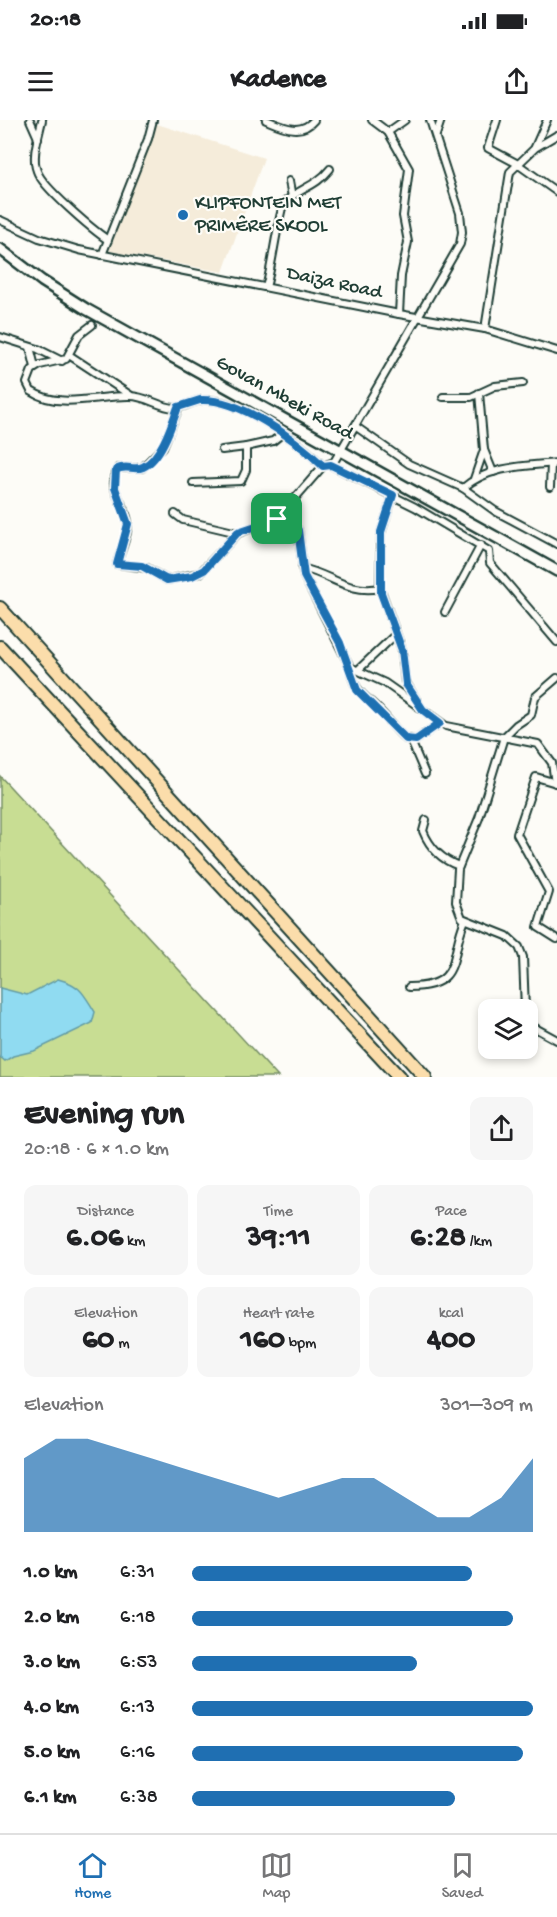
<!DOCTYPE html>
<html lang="en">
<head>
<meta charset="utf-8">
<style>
  :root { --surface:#fff; --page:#f6f6f6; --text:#202124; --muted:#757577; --line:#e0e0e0; --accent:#1f6fb2 }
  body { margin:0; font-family:"Gochi Hand",sans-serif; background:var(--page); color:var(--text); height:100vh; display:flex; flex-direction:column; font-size:22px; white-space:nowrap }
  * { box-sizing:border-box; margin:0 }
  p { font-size:20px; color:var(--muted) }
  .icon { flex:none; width:33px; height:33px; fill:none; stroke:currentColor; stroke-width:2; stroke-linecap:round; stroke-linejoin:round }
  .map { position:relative; height:957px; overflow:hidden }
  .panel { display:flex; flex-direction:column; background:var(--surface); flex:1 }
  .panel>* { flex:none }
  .tools { position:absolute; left:478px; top:879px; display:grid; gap:12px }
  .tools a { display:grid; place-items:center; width:60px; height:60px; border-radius:12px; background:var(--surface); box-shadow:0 3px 9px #0003; font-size:30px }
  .pin { position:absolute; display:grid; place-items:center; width:51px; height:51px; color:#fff; margin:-26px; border-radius:12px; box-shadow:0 3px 9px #0006 }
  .round { display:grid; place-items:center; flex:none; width:63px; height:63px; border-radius:12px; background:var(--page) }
  .headline { display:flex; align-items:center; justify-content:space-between; height:102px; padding:0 24px }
  h1 { font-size:33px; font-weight:800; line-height:45px }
  .figures { display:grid; grid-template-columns:repeat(3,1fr); gap:9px; height:102px; padding:6px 24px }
  .figures div { display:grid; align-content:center; border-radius:12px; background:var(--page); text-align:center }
  .figures b { font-size:30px; font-weight:800 }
  .figures small { font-size:16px; font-weight:400 }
  .figures p { font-size:16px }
  .chart { height:168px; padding:12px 24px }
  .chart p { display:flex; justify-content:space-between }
  .chart svg { width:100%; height:108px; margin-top:6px; fill:var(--accent); opacity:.7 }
  ul { padding:0 24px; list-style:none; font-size:20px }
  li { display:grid; grid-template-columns:96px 72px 1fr; align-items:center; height:45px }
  li i { height:15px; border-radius:8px; background:var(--accent) }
  .status { display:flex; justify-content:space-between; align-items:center; height:42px; padding:0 30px; background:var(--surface); direction:ltr }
  .status svg { height:16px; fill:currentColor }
  header { display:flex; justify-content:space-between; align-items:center; height:78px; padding:0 24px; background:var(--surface); font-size:27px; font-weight:800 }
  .menu { display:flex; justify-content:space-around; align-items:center; height:84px; border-top:2px solid var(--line); background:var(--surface); font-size:16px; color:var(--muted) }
  .menu a { display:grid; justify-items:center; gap:3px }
  .menu .on { color:var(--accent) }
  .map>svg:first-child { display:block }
</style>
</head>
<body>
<div class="status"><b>20:18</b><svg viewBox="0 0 49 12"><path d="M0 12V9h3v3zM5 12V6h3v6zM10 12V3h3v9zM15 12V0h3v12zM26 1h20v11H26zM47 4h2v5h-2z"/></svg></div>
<header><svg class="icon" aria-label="menu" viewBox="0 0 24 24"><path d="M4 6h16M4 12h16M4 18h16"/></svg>Kadence<svg class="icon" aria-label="share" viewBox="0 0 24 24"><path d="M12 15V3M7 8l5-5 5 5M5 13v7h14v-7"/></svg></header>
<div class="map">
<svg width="557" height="957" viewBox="0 0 557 957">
  <rect width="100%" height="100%" fill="#fdfcf7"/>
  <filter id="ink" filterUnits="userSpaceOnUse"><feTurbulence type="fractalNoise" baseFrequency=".0167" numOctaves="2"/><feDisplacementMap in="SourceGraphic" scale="12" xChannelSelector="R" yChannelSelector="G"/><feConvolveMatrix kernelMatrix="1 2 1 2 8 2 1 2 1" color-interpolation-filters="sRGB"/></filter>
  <g filter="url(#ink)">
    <!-- built -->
    <polygon fill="#f5ecda" points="157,4 264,38 223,152 109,131"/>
    <!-- green -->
    <polygon fill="#c8dd93" stroke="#748d64" stroke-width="1.5" points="0,656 278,957 0,957"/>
    <!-- water -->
    <path fill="#90dbf1" stroke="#639ca5" stroke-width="1.5" d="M58,859C81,865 83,873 95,892L92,903L34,931L13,936L5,941L0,937V868L27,875Z"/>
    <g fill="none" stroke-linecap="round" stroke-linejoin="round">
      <defs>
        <g id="minor">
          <polyline points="30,0 38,18"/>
          <path d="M42,0C39,15 31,37 37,51C42,67 93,110 108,120"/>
          <path d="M266,0C283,7 301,16 314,0"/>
          <polyline points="372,0 388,12 409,49 403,96 408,122 401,156 399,194"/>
          <polyline points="497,0 488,28 516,43 557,72"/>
          <polyline points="388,12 405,0"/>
          <polyline points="436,15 441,0"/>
          <polyline points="535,27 547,0"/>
          <polyline points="289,61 292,77"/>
          <polyline points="0,100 39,118 79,130 399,194 485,209 557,231"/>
          <polyline points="102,135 148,19 153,0"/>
          <path d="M266,167C271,153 279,90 284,83C297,69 316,67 330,49"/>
          <path d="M92,205L79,215L66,239L40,245L32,250L27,263L31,271C59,290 99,275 130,276C146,276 159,287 174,288C185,288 194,279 205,280C243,280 297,320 323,346"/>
          <polyline points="485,209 510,52 535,28 557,15"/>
          <polyline points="0,217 38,229 62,241"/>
          <polyline points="30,227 35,247"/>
          <polyline points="69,235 130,275"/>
          <polyline points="479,273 484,330 493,352"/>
          <polyline points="443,277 471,277 495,266 523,263"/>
          <path d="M179,287L163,327L142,348H118C105,367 126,384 128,402C129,415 120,431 117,444L147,448L167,460L200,453L238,413L277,399L323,346L334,342L460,124L462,112L460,93L430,0"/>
          <polyline points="355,306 409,344 463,368 495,391 557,424"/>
          <polyline points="222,330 246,327"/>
          <polyline points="331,345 415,387 489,431 490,443 557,522"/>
          <polyline points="474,359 484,330"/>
          <polyline points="193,363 241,361 246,350 246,327 273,321 283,313"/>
          <polyline points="550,367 551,344"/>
          <path d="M463,368C489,346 525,346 557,343"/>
          <polyline points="393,375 381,413 380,468 402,530 405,561 420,586"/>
          <polyline points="175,394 183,400 238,413"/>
          <polyline points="277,399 298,410 304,456 350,547 385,563 446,606 538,624 552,643 555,663"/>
          <path d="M302,448C332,455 348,474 380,468"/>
          <polyline points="445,492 481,425"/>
          <path d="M350,547C354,573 364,574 380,591C389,600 396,611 406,619L416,620L440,603"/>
          <polyline points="358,550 396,514"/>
          <polyline points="411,621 425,654"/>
          <polyline points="556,663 536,657 517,714 549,772 538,807 557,819"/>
          <path d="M426,700L423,711C430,728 442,740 459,746"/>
          <path d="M409,867C463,867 449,837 465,800"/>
          <polyline points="525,890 523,837 519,827 507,816 462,798 456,782 458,749 479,698 504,617 516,605 531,595 535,577 557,558"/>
          <polyline points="528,898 535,908 557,920"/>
        </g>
        <polyline id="secondary" points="0,129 42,161 86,189 557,451"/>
        <g id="motorway">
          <polyline points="0,488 425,957"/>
          <polyline points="0,527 399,957"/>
        </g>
      </defs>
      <!-- minor casing -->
      <use href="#minor" stroke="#1f3d34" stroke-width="10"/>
      <!-- secondary casing -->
      <use href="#secondary" stroke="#1f3d34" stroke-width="14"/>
      <!-- motorway casing -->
      <use href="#motorway" stroke="#1f3d34" stroke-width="16"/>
      <!-- minor -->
      <use href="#minor" stroke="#fdfcf7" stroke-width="6"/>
      <!-- secondary -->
      <use href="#secondary" stroke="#fdfcf7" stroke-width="9"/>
      <!-- motorway -->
      <use href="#motorway" stroke="#fbddab" stroke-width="12"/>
    </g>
  </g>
  <g fill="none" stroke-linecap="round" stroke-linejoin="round" filter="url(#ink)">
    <defs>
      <path id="route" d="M200,280C240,278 295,319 323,346L331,345L393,375L381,412V473L402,530L406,564L423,590L440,603L416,620L406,619L357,570L340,523L304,456L298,410L277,399L238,412L204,450L192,456L167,460L142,446L117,444L128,404L115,368L116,350C125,344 134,351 143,347C161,339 172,304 178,287Z"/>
    </defs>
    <!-- route casing -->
    <use href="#route" stroke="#fff" stroke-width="12"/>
    <!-- route -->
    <use href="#route" stroke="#1f6fb2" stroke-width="8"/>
  </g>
  <!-- markers -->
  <circle fill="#1f6fb2" stroke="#fdfcf7" stroke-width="2" cx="183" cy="95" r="6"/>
  <g text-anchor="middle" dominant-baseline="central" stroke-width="4.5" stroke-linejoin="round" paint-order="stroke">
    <!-- poi labels -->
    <g font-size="20" fill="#1f3d34" stroke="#fdfcf7" text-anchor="start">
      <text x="195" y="84">KLIPFONTEIN MET<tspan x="195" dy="23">PRIMÊRE SKOOL</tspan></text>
    </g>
    <!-- street labels -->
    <g font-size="20" fill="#1f3d34" stroke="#fdfcf7">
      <text transform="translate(334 164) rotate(12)">Daiza Road</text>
      <text transform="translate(284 279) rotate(29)">Govan Mbeki Road</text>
    </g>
  </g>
</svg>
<div class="tools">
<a><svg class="icon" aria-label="layers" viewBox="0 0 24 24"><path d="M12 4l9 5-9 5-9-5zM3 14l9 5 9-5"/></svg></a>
</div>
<div class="pin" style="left:277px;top:399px;background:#1e9e55"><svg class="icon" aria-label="arrive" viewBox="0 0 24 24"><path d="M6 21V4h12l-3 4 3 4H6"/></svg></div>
</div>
<section class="panel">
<div class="headline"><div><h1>Evening run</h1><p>20:18 · 6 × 1.0 km</p></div><a class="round"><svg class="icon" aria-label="share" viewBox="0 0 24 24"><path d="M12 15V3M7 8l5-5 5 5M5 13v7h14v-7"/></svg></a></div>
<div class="figures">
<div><p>Distance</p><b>6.06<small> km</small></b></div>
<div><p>Time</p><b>39:11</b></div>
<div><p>Pace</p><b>6:28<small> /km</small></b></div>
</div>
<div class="figures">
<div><p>Elevation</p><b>60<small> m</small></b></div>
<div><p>Heart rate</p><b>160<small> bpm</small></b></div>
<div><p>kcal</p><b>400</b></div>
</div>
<div class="chart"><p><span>Elevation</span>301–309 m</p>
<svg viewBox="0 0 160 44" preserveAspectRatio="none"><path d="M0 44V14L10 6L20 6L30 10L40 14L50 18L60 22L70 26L80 30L90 26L100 22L110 22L120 30L130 38L140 38L150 30L160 14V44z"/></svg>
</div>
<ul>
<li><b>1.0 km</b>6:31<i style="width:82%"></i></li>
<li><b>2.0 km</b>6:18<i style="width:94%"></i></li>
<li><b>3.0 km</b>6:53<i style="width:66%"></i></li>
<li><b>4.0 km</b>6:13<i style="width:100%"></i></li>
<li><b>5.0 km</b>6:16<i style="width:97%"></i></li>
<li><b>6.1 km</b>6:38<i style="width:77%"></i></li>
</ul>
</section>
<nav class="menu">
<a class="on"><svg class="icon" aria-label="home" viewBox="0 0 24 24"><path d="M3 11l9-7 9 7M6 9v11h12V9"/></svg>Home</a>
<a><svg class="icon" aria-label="map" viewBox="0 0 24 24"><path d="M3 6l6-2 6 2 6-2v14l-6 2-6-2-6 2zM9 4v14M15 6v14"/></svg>Map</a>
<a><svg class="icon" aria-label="saved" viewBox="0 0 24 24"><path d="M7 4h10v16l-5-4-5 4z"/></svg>Saved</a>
</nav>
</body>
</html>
